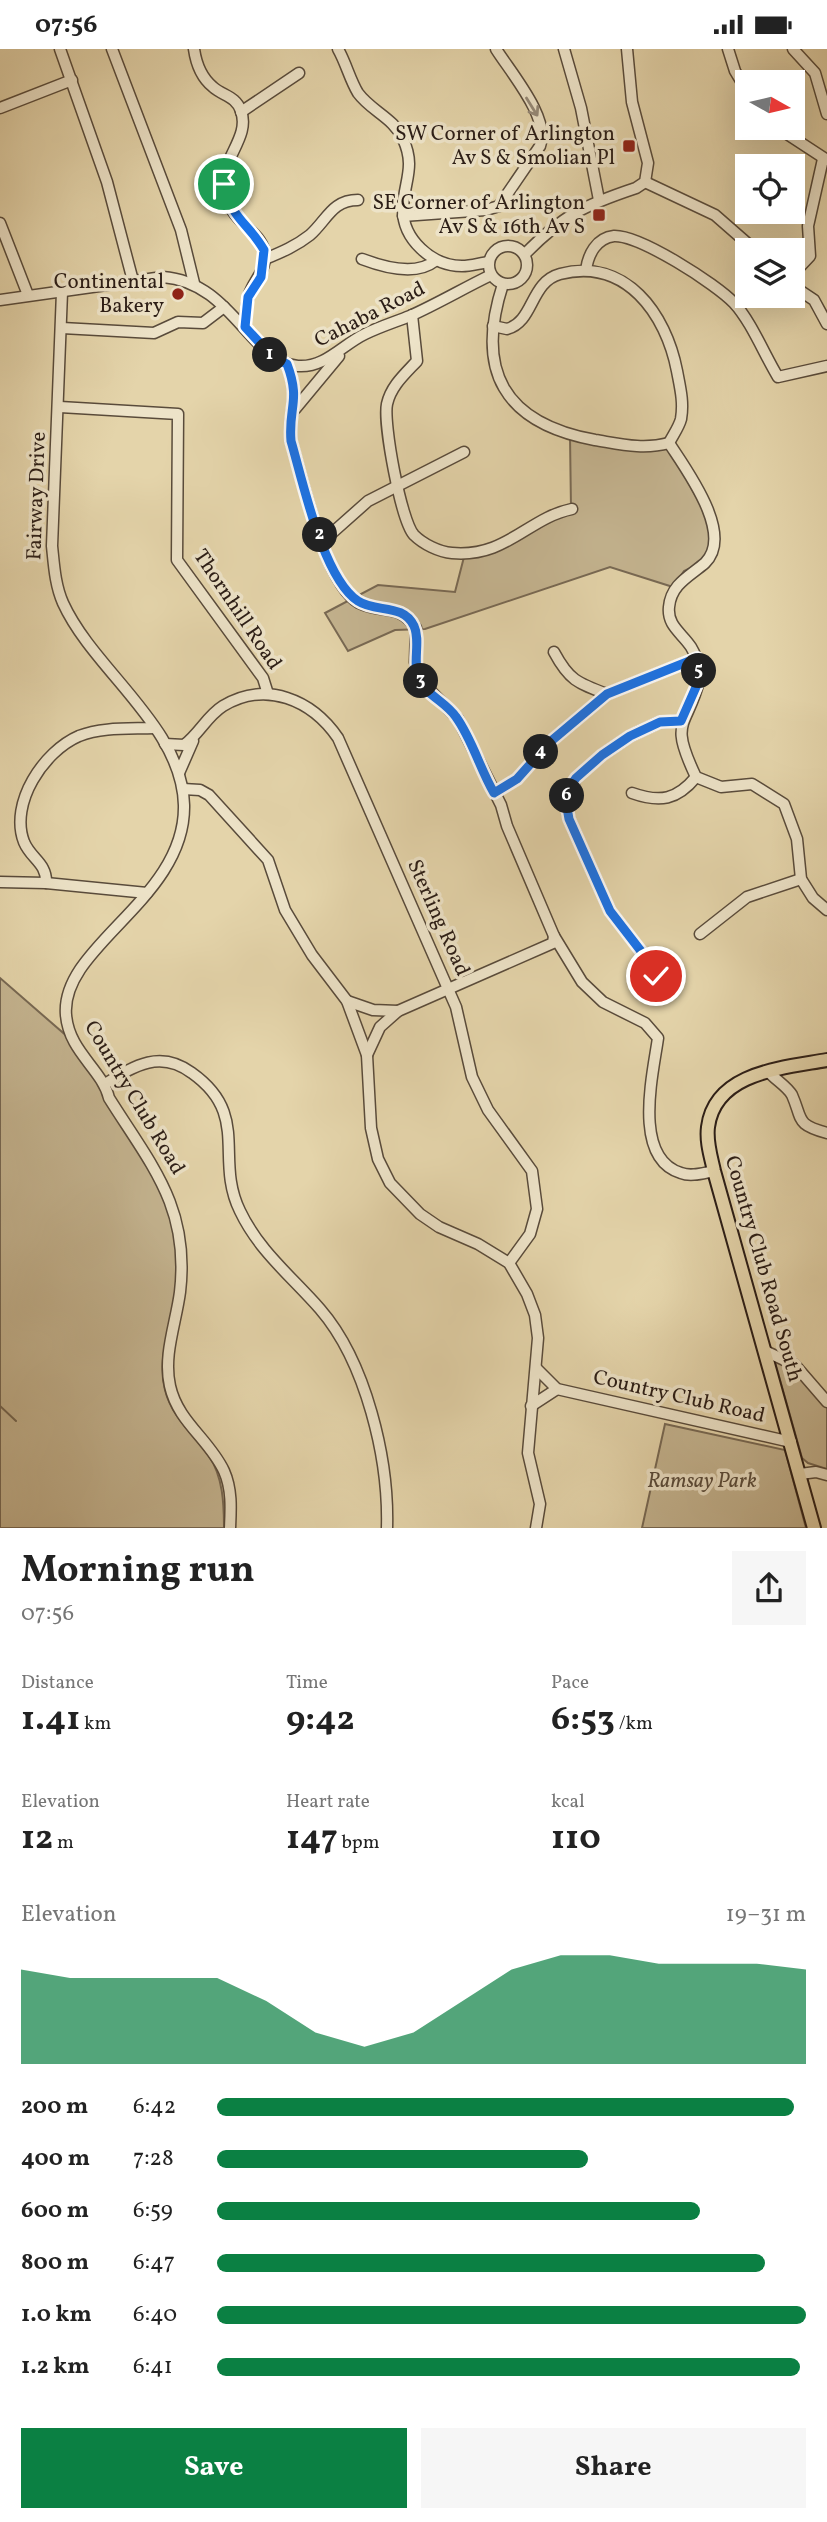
<!DOCTYPE html>
<html lang="en">
<head>
<meta charset="utf-8">
<style>
  :root { --surface:#fff; --page:#f6f6f6; --text:#222; --muted:#767676; --accent:#0b8043 }
  body { margin:0; font-family:Vollkorn,serif; background:var(--page); color:var(--text); height:100vh; display:flex; flex-direction:column; font-size:26px; white-space:nowrap }
  * { box-sizing:border-box; margin:0 }
  p { font-size:23px; color:var(--muted) }
  .icon { flex:none; width:38px; height:38px; fill:none; stroke:currentColor; stroke-width:2; stroke-linecap:round; stroke-linejoin:round }
  .map { position:relative; height:1479px; overflow:hidden }
  .side { display:flex; flex-direction:column; background:var(--surface); flex:1 }
  .side>* { flex:none }
  .needle { width:46px; rotate:98deg }
  .buttons { position:absolute; left:735px; top:21px; display:grid; gap:14px }
  .buttons a { display:grid; place-items:center; width:70px; height:70px; border-radius:0px; background:var(--surface); box-shadow:0 7px 28px #0002; font-size:35px }
  .pin { position:absolute; display:grid; place-items:center; width:60px; height:60px; color:#fff; margin:-30px; border:4px solid #fff; border-radius:50%; box-shadow:0 2px 7px #0007 }
  .km { position:absolute; width:35px; height:35px; margin:-18px; border-radius:50%; background:#222; color:#fff; font-size:19px; line-height:35px; text-align:center }
  .round { display:grid; place-items:center; flex:none; width:74px; height:74px; border-radius:0px; background:var(--page) }
  .head { display:flex; align-items:center; justify-content:space-between; height:119px; padding:0 21px }
  h1 { font-size:38px; font-weight:700; line-height:52px }
  .stats { display:grid; grid-template-columns:repeat(3,1fr); gap:10px; height:119px; padding:7px 21px }
  .stats div { display:grid; align-content:center }
  .stats b { font-size:35px; font-weight:700 }
  .stats small { font-size:19px; font-weight:400 }
  .stats p { font-size:19px }
  .chart { height:196px; padding:14px 21px }
  .chart p { display:flex; justify-content:space-between }
  .chart svg { width:100%; height:126px; margin-top:7px; fill:var(--accent); opacity:.7 }
  .action { display:flex; gap:14px; margin-top:auto; padding:14px 21px }
  .action a { flex:1; height:80px; border-radius:0px; background:var(--accent); color:#fff; font-size:28px; font-weight:700; line-height:80px; text-align:center }
  .action a+a { background:var(--page); color:var(--text) }
  ul { padding:0 21px; list-style:none; font-size:23px }
  li { display:grid; grid-template-columns:112px 84px 1fr; align-items:center; height:52px }
  li i { height:18px; border-radius:9px; background:var(--accent) }
  .status { display:flex; justify-content:space-between; align-items:center; height:49px; padding:0 35px; background:var(--surface); direction:ltr }
  .status svg { height:19px; fill:currentColor }
  .map>svg:first-child { display:block }
</style>
</head>
<body>
<div class="status"><b>07:56</b><svg viewBox="0 0 49 12"><path d="M0 12V9h3v3zM5 12V6h3v6zM10 12V3h3v9zM15 12V0h3v12zM26 1h20v11H26zM47 4h2v5h-2z"/></svg></div>
<div class="map">
<svg width="827" height="1479" viewBox="0 0 827 1479">
  <rect width="100%" height="100%" fill="#e4d4aa"/>
  <filter id="stains"><feTurbulence type="fractalNoise" baseFrequency=".00286" numOctaves="4"/><feColorMatrix values="0 0 0 0 .2 0 0 0 0 .09 0 0 0 0 .02 0 0 0 .5 -.17"/></filter>
  <radialGradient id="worn" r=".72"><stop offset=".6" stop-color="#630" stop-opacity="0"/><stop offset="1" stop-color="#630" stop-opacity=".3"/></radialGradient>
  <!-- green -->
  <g fill="#c5b591" stroke="#786954" stroke-width="2">
    <polygon points="570,387 640,402 669,398 710,473 713,489 703,513 684,522 673,538 610,518 425,580 395,581 348,602 325,564 378,536 455,543 464,508 571,460"/>
    <path d="M0,929L69,989L89,1023L103,1036C140,1101 187,1163 177,1242C173,1274 156,1308 165,1341C172,1369 194,1385 209,1407C223,1428 224,1455 224,1479H0Z"/>
    <polygon points="777,1311 790,1314 827,1356 827,1420 808,1414 802,1409 775,1313"/>
    <polygon points="665,1375 785,1401 806,1479 642,1479"/>
  </g>
  <g fill="none" stroke-linecap="round" stroke-linejoin="round">
    <!-- stream -->
    <polyline stroke="#746651" stroke-width="2" points="0,1357 16,1372"/>
    <defs>
      <g id="minor">
        <polyline points="60,0 107,133 133,232"/>
        <polyline points="112,0 181,181 194,234"/>
        <path d="M194,0C196,14 202,29 213,38C223,47 236,47 241,62C250,87 224,107 224,133C225,173 258,178 264,201C269,220 253,231 249,246C246,256 246,267 245,278"/>
        <path d="M338,0C346,14 350,31 358,44C371,62 394,69 403,90C416,118 404,132 403,159C402,190 432,217 462,217C471,217 480,214 489,213"/>
        <polyline points="564,0 581,59 599,151"/>
        <polyline points="728,0 735,22 747,42"/>
        <polyline points="793,0 815,24 827,65"/>
        <polyline points="0,59 72,31"/>
        <polyline points="241,63 299,24"/>
        <polyline points="778,79 827,111"/>
        <polyline points="645,133 715,166 755,201"/>
        <path d="M403,167L486,161L499,157L540,97C551,70 511,24 496,0"/>
        <polyline points="0,174 28,246"/>
        <circle cx="508" cy="216" r="19"/>
        <path d="M525,205C563,166 585,156 636,139L645,133L648,114L632,53L627,0"/>
        <path d="M265,210C282,203 296,197 310,186C327,171 332,151 358,151"/>
        <path d="M362,210C383,218 416,227 435,212"/>
        <path d="M586,221C588,206 596,189 614,187C640,186 716,235 734,254C751,272 765,307 778,328L827,317"/>
        <polyline points="793,225 810,207 808,177 823,110"/>
        <path d="M503,235C475,321 503,374 595,391C620,395 643,401 669,394"/>
        <polyline points="793,237 814,251 827,275"/>
        <path d="M62,243L52,497C54,516 55,536 63,554C94,622 182,677 184,756C186,850 60,897 66,966C69,1003 102,1020 109,1049C151,1116 190,1158 180,1243C176,1274 163,1306 170,1337C178,1373 209,1390 224,1422C232,1440 231,1459 230,1479"/>
        <path d="M0,251L163,228C232,233 250,313 298,317C325,319 342,296 365,285C379,278 395,273 410,267C437,255 464,239 491,226"/>
        <path d="M412,266L417,312C405,325 391,337 387,355C383,374 401,472 414,486C423,495 439,503 452,504C506,509 528,469 572,460"/>
        <path d="M493,277L507,280C534,273 530,233 560,225C626,208 666,265 677,322C680,338 684,353 681,370C679,378 673,386 669,394"/>
        <polyline points="62,279 154,284 178,273 203,274 224,258"/>
        <path d="M287,315C301,352 288,358 291,392C302,429 325,535 359,554C383,566 397,553 416,579L415,613L420,631L458,670L501,756L507,777L554,887L582,933L603,953L645,974L658,989C653,1025 632,1109 681,1124C691,1128 703,1124 714,1122"/>
        <polyline points="60,358 178,365 177,511 263,629 268,645"/>
        <polyline points="295,360 339,307"/>
        <path d="M669,394C685,419 735,485 705,514C690,527 671,535 669,558C667,577 682,584 691,598C697,607 698,618 700,629C687,681 668,669 696,728L721,738L752,735L784,755L797,790L801,830L813,849L827,861"/>
        <polyline points="323,492 368,452 464,403"/>
        <path d="M554,603C569,631 577,634 607,645"/>
        <path d="M165,695L184,696C199,685 207,667 223,657C266,631 312,651 338,689L456,958L472,1028L488,1061L532,1122L537,1160L530,1185L509,1214"/>
        <polyline points="179,724 193,692"/>
        <polyline points="183,740 200,741 209,746 268,811 285,861 312,906 347,952 367,1006 371,1079 378,1110 390,1134 420,1165 439,1178 478,1195 509,1214 527,1245 535,1266 538,1289 528,1404 540,1455 536,1479"/>
        <polyline points="494,744 517,730 550,693 607,645 697,609"/>
        <path d="M632,744C660,754 677,751 696,728"/>
        <polyline points="0,833 46,834 147,844"/>
        <path d="M46,834C47,814 31,810 24,793C9,754 44,702 79,687C102,678 129,680 154,679"/>
        <polyline points="700,885 747,848 801,830"/>
        <polyline points="656,927 654,919 610,862 569,770 566,753 576,729 602,706 630,687 660,673 681,672"/>
        <polyline points="347,952 373,961 398,962"/>
        <polyline points="367,1006 380,978 398,962 553,894 554,887"/>
        <path d="M768,1022C774,1030 787,1037 792,1046C803,1071 795,1075 827,1084"/>
        <path d="M105,1035C134,1017 160,1000 192,1024C251,1066 214,1109 240,1162C259,1202 291,1227 320,1260C366,1313 389,1410 387,1479"/>
        <polyline points="765,1302 795,1316 827,1353"/>
        <polyline points="536,1319 557,1340 791,1393"/>
        <polyline points="531,1357 557,1340"/>
        <polyline points="800,1425 816,1423 827,1426"/>
      </g>
      <path id="major" d="M814,1479L714,1122C711,1108 706,1093 708,1078C715,1023 783,1019 827,1011"/>
    </defs>
    <!-- minor casing -->
    <use href="#minor" stroke="#594b3b" stroke-width="13"/>
    <!-- major casing -->
    <use href="#major" stroke="#2b1d16" stroke-width="16"/>
    <!-- minor -->
    <use href="#minor" stroke="#ede3c8" stroke-width="10"/>
    <!-- major -->
    <use href="#major" stroke="#e4d4aa" stroke-width="12"/>
  </g>
  <!-- one-way arrows -->
  <defs><path id="oneway-shaft" d="M-6 0H5M1.5-3L5.5 0L1.5 3" fill="none" stroke-width="1.6" stroke-linecap="round" stroke-linejoin="round" transform="scale(1.75)"/></defs>
  <use stroke="#968a78" href="#oneway-shaft" transform="translate(532 58) rotate(58)"/>
  <g fill="none" stroke-linecap="round" stroke-linejoin="round">
    <defs>
      <path id="route" d="M224,135C232,172 248,173 264,201L261,228L248,248L245,278L273,308L287,315C301,352 288,358 291,392C303,433 323,529 358,552C376,564 403,554 414,577C421,592 412,613 419,630C426,646 446,653 456,668C472,690 480,720 494,744L517,730L550,693L607,645L697,609L700,629L681,672L660,673L630,687L602,706L576,729L569,739L566,753L569,770L610,862L654,919L656,927"/>
    </defs>
    <!-- route casing -->
    <use href="#route" stroke="#fff" stroke-width="14"/>
    <!-- route -->
    <use href="#route" stroke="#1a73e8" stroke-width="9"/>
  </g>
  <!-- markers -->
  <g fill="#8f2418" stroke="#ede3c8" stroke-width="2.5">
    <rect x="622" y="90" width="14" height="14" rx="3.5"/>
    <rect x="592" y="159" width="14" height="14" rx="3.5"/>
    <circle cx="178" cy="245" r="7"/>
  </g>
  <g text-anchor="middle" dominant-baseline="central" stroke-width="7" stroke-linejoin="round" paint-order="stroke">
    <!-- poi labels -->
    <g font-size="21" fill="#2b1d16" stroke="#ede3c8" text-anchor="end">
      <text x="615" y="85">SW Corner of Arlington<tspan x="615" dy="24">Av S &amp; Smolian Pl</tspan></text>
      <text x="585" y="154">SE Corner of Arlington<tspan x="585" dy="24">Av S &amp; 16th Av S</tspan></text>
      <text x="164" y="233">Continental<tspan x="164" dy="24">Bakery</tspan></text>
    </g>
    <!-- street labels -->
    <g font-size="21" fill="#2b1d16" stroke="#ede3c8">
      <text transform="translate(370 266) rotate(-27)">Cahaba Road</text>
      <text transform="translate(37 447) rotate(-88)">Fairway Drive</text>
      <text transform="translate(237 561) rotate(56)">Thornhill Road</text>
      <text transform="translate(438 869) rotate(66)">Sterling Road</text>
      <text transform="translate(134 1049) rotate(59)">Country Club Road</text>
      <text transform="translate(763 1220) rotate(74)">Country Club Road South</text>
      <text transform="translate(679 1348) rotate(13)">Country Club Road</text>
    </g>
    <!-- park labels -->
    <g font-size="21" font-style="italic" fill="#594b3b" stroke="#ede3c8">
      <text x="702" y="1432">Ramsay Park</text>
    </g>
  </g>
  <rect width="100%" height="100%" filter="url(#stains)"/>
  <rect width="100%" height="100%" fill="url(#worn)"/>
</svg>
<div class="buttons">
<a><svg class="needle" viewBox="-14 -14 28 28"><path d="M0-13l5 13h-10z" fill="#e53935"/><path d="M0 13l5-13h-10z" fill="#767676"/></svg></a>
<a><svg class="icon" aria-label="locate" viewBox="0 0 24 24"><circle cx="12" cy="12" r="6"/><path d="M12 2v4M12 18v4M2 12h4M18 12h4"/></svg></a>
<a><svg class="icon" aria-label="layers" viewBox="0 0 24 24"><path d="M12 4l9 5-9 5-9-5zM3 14l9 5 9-5"/></svg></a>
</div>
<div class="pin" style="left:224px;top:135px;background:#1e9e55"><svg class="icon" aria-label="arrive" viewBox="0 0 24 24"><path d="M6 21V4h12l-3 4 3 4H6"/></svg></div>
<div class="pin" style="left:656px;top:927px;background:#d93025"><svg class="icon" aria-label="check" viewBox="0 0 24 24"><path d="M5 12l5 5 9-10"/></svg></div>
<b class="km" style="left:270px;top:306px">1</b>
<b class="km" style="left:320px;top:486px">2</b>
<b class="km" style="left:421px;top:632px">3</b>
<b class="km" style="left:541px;top:703px">4</b>
<b class="km" style="left:699px;top:622px">5</b>
<b class="km" style="left:567px;top:747px">6</b>
</div>
<section class="side">
<div class="head"><div><h1>Morning run</h1><p>07:56</p></div><a class="round"><svg class="icon" aria-label="share" viewBox="0 0 24 24"><path d="M12 15V3M7 8l5-5 5 5M5 13v7h14v-7"/></svg></a></div>
<div class="stats">
<div><p>Distance</p><b>1.41<small> km</small></b></div>
<div><p>Time</p><b>9:42</b></div>
<div><p>Pace</p><b>6:53<small> /km</small></b></div>
</div>
<div class="stats">
<div><p>Elevation</p><b>12<small> m</small></b></div>
<div><p>Heart rate</p><b>147<small> bpm</small></b></div>
<div><p>kcal</p><b>110</b></div>
</div>
<div class="chart"><p><span>Elevation</span>19–31 m</p>
<svg viewBox="0 0 160 44" preserveAspectRatio="none"><path d="M0 44V11L10 14L20 14L30 14L40 14L50 22L60 33L70 38L80 33L90 22L100 11L110 6L120 6L130 9L140 9L150 9L160 11V44z"/></svg>
</div>
<ul>
<li><b>200 m</b>6:42<i style="width:98%"></i></li>
<li><b>400 m</b>7:28<i style="width:63%"></i></li>
<li><b>600 m</b>6:59<i style="width:82%"></i></li>
<li><b>800 m</b>6:47<i style="width:93%"></i></li>
<li><b>1.0 km</b>6:40<i style="width:100%"></i></li>
<li><b>1.2 km</b>6:41<i style="width:99%"></i></li>
</ul>
<div class="action"><a>Save</a><a>Share</a></div>
</section>
</body>
</html>
